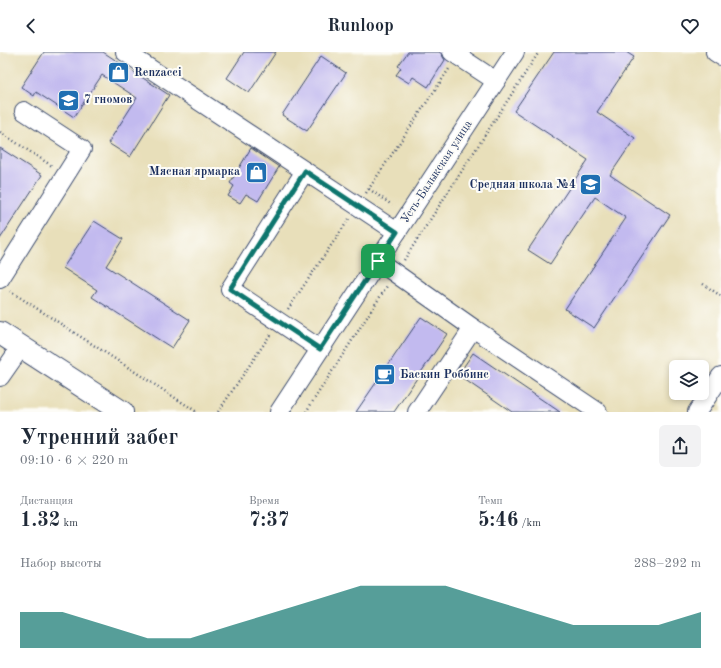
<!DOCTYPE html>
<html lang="ru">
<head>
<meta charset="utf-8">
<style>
  :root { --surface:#fff; --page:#f2f2f3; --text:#1f2937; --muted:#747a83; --accent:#0f766e }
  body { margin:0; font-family:"Old Standard TT",serif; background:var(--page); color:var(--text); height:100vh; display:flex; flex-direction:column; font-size:15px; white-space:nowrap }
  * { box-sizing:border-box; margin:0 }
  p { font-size:13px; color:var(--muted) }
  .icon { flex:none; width:22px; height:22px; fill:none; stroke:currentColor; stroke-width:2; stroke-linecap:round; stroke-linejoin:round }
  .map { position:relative; height:360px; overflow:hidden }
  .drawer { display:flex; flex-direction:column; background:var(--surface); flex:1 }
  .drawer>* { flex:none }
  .buttons { position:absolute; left:669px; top:308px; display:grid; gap:8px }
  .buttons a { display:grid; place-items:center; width:40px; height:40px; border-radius:6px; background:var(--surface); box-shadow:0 2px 6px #0003; font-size:20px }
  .pin { position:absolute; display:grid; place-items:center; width:34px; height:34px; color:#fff; margin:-17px; border-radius:8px; box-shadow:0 2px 6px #0006 }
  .round { display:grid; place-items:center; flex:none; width:42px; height:42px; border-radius:6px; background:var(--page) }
  .headline { display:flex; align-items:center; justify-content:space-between; height:68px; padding:0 20px }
  h1 { font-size:22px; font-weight:700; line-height:30px }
  .stats { display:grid; grid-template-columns:repeat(3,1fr); gap:6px; height:68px; padding:4px 20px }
  .stats div { display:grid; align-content:center }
  .stats b { font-size:20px; font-weight:700 }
  .stats small { font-size:11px; font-weight:400 }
  .stats p { font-size:11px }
  .chart { height:112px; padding:8px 20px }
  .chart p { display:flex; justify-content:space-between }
  .chart svg { width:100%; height:72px; margin-top:4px; fill:var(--accent); opacity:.7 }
  header { display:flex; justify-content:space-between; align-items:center; height:52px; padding:0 20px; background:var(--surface); font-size:18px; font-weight:700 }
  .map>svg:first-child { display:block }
</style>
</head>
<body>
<header><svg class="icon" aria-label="back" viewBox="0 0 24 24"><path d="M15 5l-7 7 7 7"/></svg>Runloop<svg class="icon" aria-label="heart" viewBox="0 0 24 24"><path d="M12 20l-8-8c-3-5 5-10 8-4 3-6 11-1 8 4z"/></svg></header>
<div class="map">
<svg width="721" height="360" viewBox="0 0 721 360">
  <rect width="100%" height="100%" fill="#fdfcf7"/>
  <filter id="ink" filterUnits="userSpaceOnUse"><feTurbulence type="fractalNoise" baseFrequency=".025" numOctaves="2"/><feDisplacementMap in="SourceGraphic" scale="8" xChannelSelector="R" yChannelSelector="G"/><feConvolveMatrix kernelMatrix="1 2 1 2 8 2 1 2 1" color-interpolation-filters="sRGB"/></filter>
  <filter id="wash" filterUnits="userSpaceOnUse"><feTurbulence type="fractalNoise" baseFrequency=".012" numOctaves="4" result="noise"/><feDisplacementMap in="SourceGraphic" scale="16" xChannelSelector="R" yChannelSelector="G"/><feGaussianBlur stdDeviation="0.9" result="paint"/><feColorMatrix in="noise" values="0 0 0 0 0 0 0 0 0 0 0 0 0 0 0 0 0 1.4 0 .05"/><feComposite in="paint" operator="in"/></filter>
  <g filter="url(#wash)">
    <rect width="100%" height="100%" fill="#e8dfba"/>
    <g id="blocks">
      <!-- building -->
      <g fill="#c2baef">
        <polygon points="44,0 103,0 169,43 130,105 108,91 137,46 102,23 74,65 36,40 34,44 21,35"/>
        <polygon points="244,0 276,0 249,41 227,26"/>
        <polygon points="408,0 439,0 442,2 443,5 445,8 428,35 413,25 409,31 396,23 401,16 398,14"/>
        <polygon points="554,0 626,0 634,5 597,60 635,86 610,123 670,163 594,276 565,257 626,166 595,145 550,212 528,198 588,108 514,59"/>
        <polygon points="321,4 346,21 307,79 282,63"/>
        <polygon points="0,96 42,123 0,187"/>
        <polygon points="251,96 279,115 258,149 246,142 240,151 228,144 234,134 230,131"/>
        <polygon points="94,169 123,187 106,214 190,268 172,296 92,245 97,238 63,216"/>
        <polygon points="421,265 447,282 394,360 356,360"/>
        <polygon points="473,301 560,360 512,360 458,323"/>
      </g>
    </g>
  </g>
  <g filter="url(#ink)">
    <use href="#blocks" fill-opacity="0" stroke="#3a496c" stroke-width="1"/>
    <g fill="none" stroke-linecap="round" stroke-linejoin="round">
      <defs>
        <g id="minor">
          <polyline points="125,0 397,180"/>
          <polyline points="452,0 496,29"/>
          <polyline points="715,0 721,4"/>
          <polyline points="305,119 230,237 320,297"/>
          <polyline points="378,209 473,276 598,360"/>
          <polyline points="0,227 82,97 24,59"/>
          <polyline points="0,325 21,295"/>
          <polyline points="279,360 515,0"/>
          <polyline points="417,360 473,276"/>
          <polyline points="697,360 721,324"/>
        </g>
        <polyline id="major" points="0,281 122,360"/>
      </defs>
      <!-- minor casing -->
      <use href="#minor" stroke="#3a496c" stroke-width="20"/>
      <!-- major casing -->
      <use href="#major" stroke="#3a496c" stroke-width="24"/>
      <!-- path -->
      <g stroke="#3a496c" stroke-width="2.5" stroke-dasharray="1 3" stroke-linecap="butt">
        <polyline points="0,80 52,114"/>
        <polyline points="369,137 392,153"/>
        <polyline points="366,141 449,17"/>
        <polyline points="404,208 539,0"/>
        <polyline points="703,232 721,244"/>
        <polyline points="10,239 197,360"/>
        <polyline points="288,257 349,167"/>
        <polyline points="218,360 270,283"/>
        <polyline points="306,360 387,234"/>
      </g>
      <!-- minor -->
      <use href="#minor" stroke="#fff" stroke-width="18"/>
      <!-- major -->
      <use href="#major" stroke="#fff" stroke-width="22"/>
    </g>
  </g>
  <g fill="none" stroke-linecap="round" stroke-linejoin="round" filter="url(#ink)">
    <defs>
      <polygon id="route" points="305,119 397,180 320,297 230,237"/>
    </defs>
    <!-- route casing -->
    <use href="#route" stroke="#fff" stroke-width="8"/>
    <!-- route -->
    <use href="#route" stroke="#0f766e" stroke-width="5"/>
  </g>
  <!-- icons -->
  <defs>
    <symbol id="shop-square" viewBox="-11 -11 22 22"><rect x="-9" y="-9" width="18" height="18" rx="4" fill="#1f6fb2" stroke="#fdfcf7"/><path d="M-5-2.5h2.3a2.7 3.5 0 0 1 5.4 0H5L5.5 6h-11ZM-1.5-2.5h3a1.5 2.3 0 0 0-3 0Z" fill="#fff"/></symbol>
    <symbol id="school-square" viewBox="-11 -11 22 22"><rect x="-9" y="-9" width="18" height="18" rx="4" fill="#1f6fb2" stroke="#fdfcf7"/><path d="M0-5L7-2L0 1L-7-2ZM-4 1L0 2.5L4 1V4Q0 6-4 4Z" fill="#fff"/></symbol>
    <symbol id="cafe-square" viewBox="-11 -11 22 22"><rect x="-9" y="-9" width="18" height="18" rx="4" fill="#1f6fb2" stroke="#fdfcf7"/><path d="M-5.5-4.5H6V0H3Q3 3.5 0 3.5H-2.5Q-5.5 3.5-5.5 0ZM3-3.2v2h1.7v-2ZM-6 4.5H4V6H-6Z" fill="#fff"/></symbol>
  </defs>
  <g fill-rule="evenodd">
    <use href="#shop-square" x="106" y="8" width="25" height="25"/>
    <use href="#school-square" x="56" y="36" width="25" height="25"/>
    <use href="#shop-square" x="244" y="108" width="25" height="25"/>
    <use href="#school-square" x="578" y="120" width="25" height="25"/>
    <use href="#cafe-square" x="372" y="310" width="25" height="25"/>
  </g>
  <g text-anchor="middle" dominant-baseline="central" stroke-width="4" stroke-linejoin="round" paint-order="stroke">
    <!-- poi labels -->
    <g font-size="12" font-weight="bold" fill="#1b2f5e" stroke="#fdfcf7" text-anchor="start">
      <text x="134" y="21">Renzacci</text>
      <text x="84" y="48">7 гномов</text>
      <text x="240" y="120" text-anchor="end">Мясная ярмарка</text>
      <text x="576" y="133" text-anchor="end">Средняя школа №4</text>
      <text x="400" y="323">Баскин Роббинс</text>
    </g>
    <!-- street labels -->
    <g font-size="12" fill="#1b2f5e" stroke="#fdfcf7">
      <text transform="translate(437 120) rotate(-57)">Усть-Балыкская улица</text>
    </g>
  </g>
</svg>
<div class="buttons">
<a><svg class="icon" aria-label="layers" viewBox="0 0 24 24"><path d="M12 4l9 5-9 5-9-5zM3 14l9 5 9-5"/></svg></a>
</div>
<div class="pin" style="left:378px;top:209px;background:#1e9e55"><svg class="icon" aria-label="arrive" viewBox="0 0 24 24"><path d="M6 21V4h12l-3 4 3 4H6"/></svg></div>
</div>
<section class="drawer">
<div class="headline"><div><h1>Утренний забег</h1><p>09:10 · 6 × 220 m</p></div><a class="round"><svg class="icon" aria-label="share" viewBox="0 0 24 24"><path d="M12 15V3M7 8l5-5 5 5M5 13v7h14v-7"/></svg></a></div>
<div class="stats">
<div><p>Дистанция</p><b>1.32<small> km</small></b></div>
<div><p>Время</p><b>7:37</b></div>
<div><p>Темп</p><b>5:46<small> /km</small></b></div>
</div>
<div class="chart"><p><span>Набор высоты</span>288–292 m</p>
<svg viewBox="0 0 160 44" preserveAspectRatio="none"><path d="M0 44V22L10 22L20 30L30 38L40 38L50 30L60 22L70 14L80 6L90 6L100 6L110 14L120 22L130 30L140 30L150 30L160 22V44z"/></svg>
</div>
</section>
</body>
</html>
